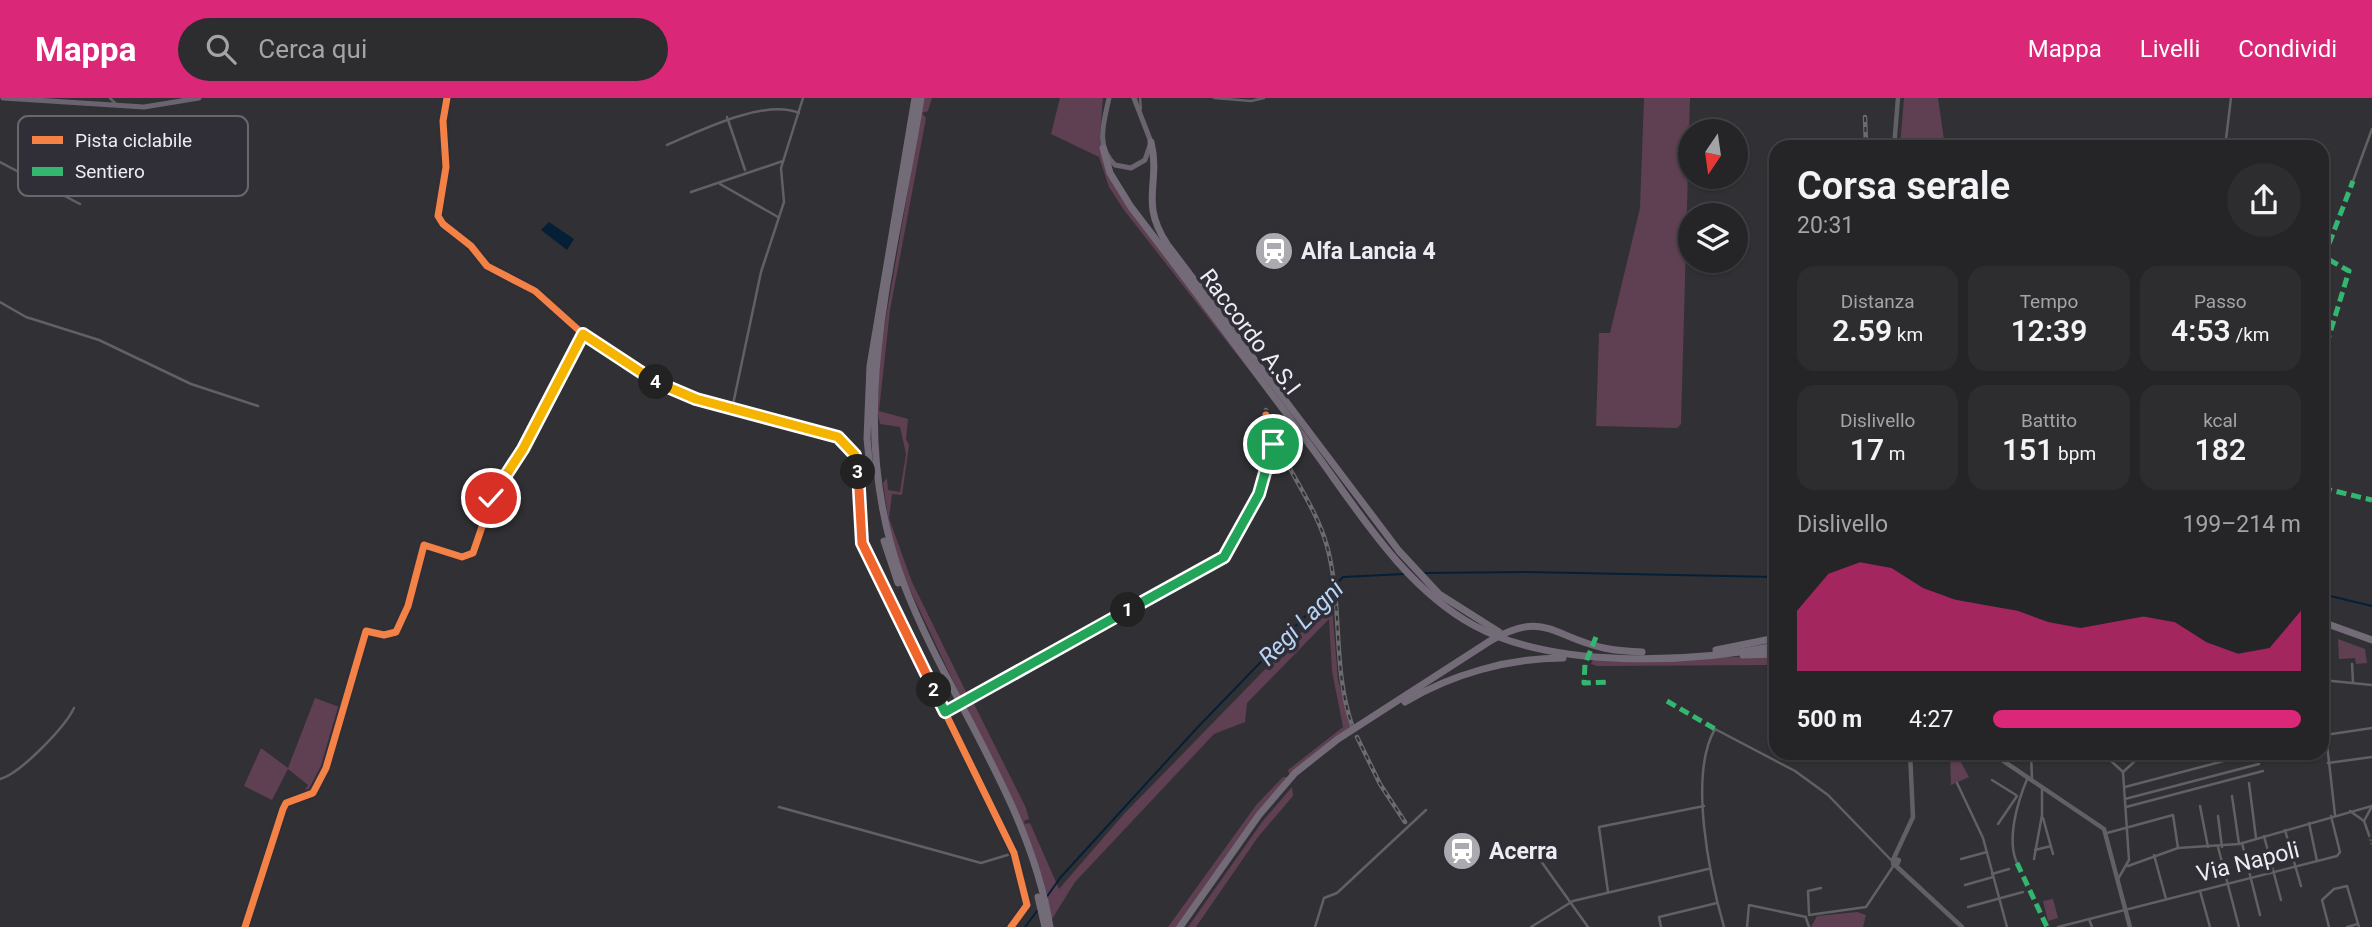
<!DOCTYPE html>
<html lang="it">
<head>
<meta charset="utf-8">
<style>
  :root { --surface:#252427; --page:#2d2c2f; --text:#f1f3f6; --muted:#a3a4a7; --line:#424144; --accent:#db2777 }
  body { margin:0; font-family:Roboto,sans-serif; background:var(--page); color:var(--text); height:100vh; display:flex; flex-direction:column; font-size:26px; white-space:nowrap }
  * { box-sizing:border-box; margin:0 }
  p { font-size:23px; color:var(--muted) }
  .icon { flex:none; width:38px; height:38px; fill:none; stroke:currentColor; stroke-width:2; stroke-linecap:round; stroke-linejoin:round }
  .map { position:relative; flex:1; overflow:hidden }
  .details { position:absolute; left:1769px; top:42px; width:560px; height:620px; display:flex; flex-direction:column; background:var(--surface); border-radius:21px; box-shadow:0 2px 5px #0004,0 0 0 2px var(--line) }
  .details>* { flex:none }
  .needle { width:46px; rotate:193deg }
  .fabs { position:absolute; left:1678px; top:21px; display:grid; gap:14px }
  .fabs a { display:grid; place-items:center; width:70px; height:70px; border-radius:50%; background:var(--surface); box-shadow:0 2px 5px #0004,0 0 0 2px var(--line); font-size:35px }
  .pin { position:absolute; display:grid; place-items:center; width:60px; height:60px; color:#fff; margin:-30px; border:4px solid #fff; border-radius:50%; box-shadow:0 2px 7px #0007 }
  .km { position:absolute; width:35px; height:35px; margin:-18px; border-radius:50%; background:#222; color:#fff; font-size:19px; line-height:35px; text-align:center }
  .round { display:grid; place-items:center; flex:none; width:74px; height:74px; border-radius:37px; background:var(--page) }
  .headline { display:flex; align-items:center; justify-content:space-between; height:119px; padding:0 28px }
  h1 { font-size:38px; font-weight:600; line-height:52px }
  .figures { display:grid; grid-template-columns:repeat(3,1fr); gap:10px; height:119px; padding:7px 28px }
  .figures div { display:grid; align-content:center; border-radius:18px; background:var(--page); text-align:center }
  .figures b { font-size:30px; font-weight:600 }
  .figures small { font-size:19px; font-weight:400 }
  .figures p { font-size:19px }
  .chart { height:196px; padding:14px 28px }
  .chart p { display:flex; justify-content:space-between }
  .chart svg { width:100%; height:126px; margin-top:7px; fill:var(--accent); opacity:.7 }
  ul { padding:0 28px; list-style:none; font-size:23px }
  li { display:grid; grid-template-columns:112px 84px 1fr; align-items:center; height:52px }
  li i { height:18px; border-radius:9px; background:var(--accent) }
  header { display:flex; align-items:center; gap:42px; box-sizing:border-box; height:98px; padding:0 35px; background:var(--accent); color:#fff }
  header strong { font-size:33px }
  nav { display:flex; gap:38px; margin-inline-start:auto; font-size:24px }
  .search { width:490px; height:63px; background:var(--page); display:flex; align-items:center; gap:18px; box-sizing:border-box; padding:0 24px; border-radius:38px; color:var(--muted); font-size:26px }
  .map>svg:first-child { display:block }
</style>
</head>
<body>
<header>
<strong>Mappa</strong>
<div class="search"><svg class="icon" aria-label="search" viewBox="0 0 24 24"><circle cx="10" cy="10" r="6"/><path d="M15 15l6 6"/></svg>Cerca qui</div>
<nav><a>Mappa</a><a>Livelli</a><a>Condividi</a></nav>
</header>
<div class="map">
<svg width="2372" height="829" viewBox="0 0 2372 829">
  <rect width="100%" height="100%" fill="#313034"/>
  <!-- green -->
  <g fill="#5e4052">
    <polygon points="924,0 932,0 928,13 922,15 926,20 890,212 879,313 908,321 906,341 909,347 902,397 892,396 889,420 912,484 969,600 962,602 904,479 891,439 883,385 887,380 888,392 900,394 906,356 900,329 880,326 877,313 881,248"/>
    <polygon points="1060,0 1103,0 1100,35 1105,67 1277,308 1124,112 1109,89 1099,59 1051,36"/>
    <polygon points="1644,0 1690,0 1681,326 1677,330 1596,328 1599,235 1610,235 1640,110"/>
    <polygon points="1904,0 1938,0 1945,49 1900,49"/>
    <polygon points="1332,508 1338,582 1351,631 1290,678 1288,672 1343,629 1332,573 1329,521 1247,605 1245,624 1214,636 1075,784 1052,821 1041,778 966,608 973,604 1026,710 1029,721 1024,723 1025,726 1030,725 1059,791 1124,716 1323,512 1326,514"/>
    <polygon points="2338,541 2365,551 2367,565 2356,566 2355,560 2339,561"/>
    <polygon points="1776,558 1776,567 1771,567 1597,568 1591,566 1593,562"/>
    <path d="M315,600L342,610C335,633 325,688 302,697L308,687L288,671L272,702L244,688L261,650L288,670Z"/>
    <polygon points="1956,655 1969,679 1951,687 1950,656"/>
    <polygon points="1283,679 1288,679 1178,829 1168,829 1257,706"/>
    <polygon points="1292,689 1293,698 1258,739 1196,829 1188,829 1262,724"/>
    <polygon points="2053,801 2058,820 2048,823 2043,803"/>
    <polygon points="1857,814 1866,817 1863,829 1811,829 1817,818"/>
  </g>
  <!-- water -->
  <polygon fill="#051f37" points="549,124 574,141 567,152 541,132"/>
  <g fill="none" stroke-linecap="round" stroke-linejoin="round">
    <!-- stream -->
    <g stroke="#051f37" stroke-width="2">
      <polyline points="1423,475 1527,474 1776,479"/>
      <polyline points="2322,496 2372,508"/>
      <polyline points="1046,800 1060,780 1196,631 1343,479 1404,476"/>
      <polyline points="1025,829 1037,813"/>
    </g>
    <!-- street-tunnel -->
    <polyline stroke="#4d4c50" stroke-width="2.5" stroke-dasharray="2.5 1.5" stroke-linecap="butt" points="2369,737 2372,747"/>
    <!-- street -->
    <g stroke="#616064" stroke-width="2.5">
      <polyline points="110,0 116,6"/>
      <polyline points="1140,0 1141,11"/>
      <polyline points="1214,0 1251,3 1264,0"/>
      <polyline points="727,19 745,72"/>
      <path d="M667,47C699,33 766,0 799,15"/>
      <polyline points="2225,49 2231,0"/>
      <polyline points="0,64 80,106"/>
      <polyline points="2353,83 2372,31"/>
      <polyline points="720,86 778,119"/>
      <polyline points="691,94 783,63"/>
      <polyline points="0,204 26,219 99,242 191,286 258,308"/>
      <polyline points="732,311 761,174 784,104 781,70 803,0"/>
      <polyline points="2322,563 2323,582"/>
      <polyline points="2352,566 2353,584"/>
      <polyline points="2322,582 2372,587"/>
      <polyline points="2322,602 2335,717"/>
      <polyline points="945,614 1222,461 1263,385 1273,350 1266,317"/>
      <polyline points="2325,637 2372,630"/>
      <polyline points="2031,654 2032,682"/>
      <polyline points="2101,654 2122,673"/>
      <polyline points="2328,665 2372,659"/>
      <path d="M0,681C20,676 65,629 74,610"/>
      <polyline points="1992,682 2016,697"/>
      <polyline points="1957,685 1983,740 2007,829"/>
      <polyline points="2249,685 2256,740"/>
      <polyline points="2125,689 2239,659"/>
      <polyline points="2232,698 2239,746"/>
      <polyline points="2125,701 2259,666"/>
      <polyline points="2200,708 2208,749"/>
      <polyline points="779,709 981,765 1014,755"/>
      <polyline points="2126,709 2263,673"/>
      <polyline points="2350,713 2364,723"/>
      <polyline points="2218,718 2222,749"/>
      <polyline points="2043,720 2053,756"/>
      <polyline points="2364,723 2372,708"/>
      <polyline points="2364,723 2369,737"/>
      <polyline points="2309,725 2317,763"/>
      <polyline points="1998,726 2017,698"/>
      <polyline points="2285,732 2301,788"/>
      <polyline points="2107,735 2173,717 2178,750"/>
      <polyline points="2264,738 2281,802"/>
      <polyline points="2242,745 2260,817"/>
      <polyline points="2218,749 2239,829"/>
      <polyline points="1533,752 1588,829"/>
      <polyline points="2035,752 2051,748"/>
      <polyline points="2154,757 2166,801"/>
      <polyline points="1961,761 1987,754"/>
      <polyline points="2034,761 2042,717 2042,689"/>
      <path d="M2017,765C2006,741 2018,702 2028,679"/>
      <polyline points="2128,768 2178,750 2239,746 2372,708"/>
      <polyline points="1992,776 2009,771"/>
      <polyline points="2118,781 2129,762 2123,674 2145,654"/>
      <polyline points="1965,787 1993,779"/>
      <polyline points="2200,793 2210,829"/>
      <polyline points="1608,794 1599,729 1704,708"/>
      <polyline points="1968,809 2023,794"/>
      <polyline points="1809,815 1808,793 1821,790"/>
      <polyline points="1809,817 1866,809 1894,767"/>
      <polyline points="1806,820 1809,829"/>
      <polyline points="2089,821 2092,829"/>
      <polyline points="1315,829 1324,800 1337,795 1426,712"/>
      <polyline points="1531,829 1573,803 1708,771"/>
      <polyline points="1661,829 1659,819 1717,805"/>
      <path d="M1724,829C1710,780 1688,677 1715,631L1795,673L1828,697L1892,763"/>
      <polyline points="1747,829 1749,807 1806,819"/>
      <polyline points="2058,829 2337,758 2340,754 2331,718"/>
      <polyline points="2329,829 2322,802 2334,791 2347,788 2359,829"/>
      <polyline points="2347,829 2358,826"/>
    </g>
    <!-- secondary -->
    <g stroke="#616064" stroke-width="4.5">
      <polyline points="447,0 443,23 446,69 438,118 443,126 471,148 487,168 535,193 583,236 650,282 696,301 822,334 844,343 855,357 862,445 1014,755 1027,807 1011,829"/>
      <polyline points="1894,49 1898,0"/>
      <polyline points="1990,654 2104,731 2130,829"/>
      <polygon points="1894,761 1899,762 1897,767 1893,766"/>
      <polyline points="1893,762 1913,719 1910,654"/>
      <polyline points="1895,767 1962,829"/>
      <polyline points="245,829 283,711 286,705 313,695 326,670 366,533 384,537 396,534 408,508 424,447 462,459 473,455 496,388 523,351 583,236"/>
    </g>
    <!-- primary -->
    <g stroke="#69646d" stroke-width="5">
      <polyline points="3,0 144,9 199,0"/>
      <path d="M1109,0C1104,24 1095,48 1115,67L1131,70L1145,62L1151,44L1134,0"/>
    </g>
    <!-- highway -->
    <g stroke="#736c78" stroke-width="7">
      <path d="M921,0C895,166 841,319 903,484C947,600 1030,704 1050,829"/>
      <path d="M1151,44C1161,86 1139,103 1167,146L1399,453L1439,496L1499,534"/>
      <path d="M1103,50L1110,75L1131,109C1190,186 1248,264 1306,342C1355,407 1401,488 1475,528C1554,571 1689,565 1776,548"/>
      <polyline points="870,370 867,341 870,268 915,0"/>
      <polyline points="884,443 898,485"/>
      <polyline points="2322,524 2372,542"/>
      <polyline points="1716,552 1776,540"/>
      <polyline points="1743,557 1776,556"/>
      <path d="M1405,604C1452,576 1509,560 1563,560"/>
      <polyline points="1038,799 1045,829"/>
      <path d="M1180,829L1259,717L1295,675L1338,641L1490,543C1545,511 1552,539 1604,550C1616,553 1629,553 1642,554"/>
    </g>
    <defs>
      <g id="rail">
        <polyline points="1865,19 1866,49"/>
        <path d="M1266,312C1277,362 1313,399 1327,448C1343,507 1332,569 1352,627"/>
        <polyline points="1357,639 1380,686 1405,724"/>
      </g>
    </defs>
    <!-- rail casing -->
    <use href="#rail" stroke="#6c6b6e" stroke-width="4.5"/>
    <!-- rail -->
    <use href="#rail" stroke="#302e36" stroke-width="2" stroke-dasharray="5" stroke-linecap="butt"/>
    <!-- quiet -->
    <g stroke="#33b770" stroke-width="5" stroke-dasharray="10 5" stroke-linecap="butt">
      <polyline points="2322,261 2349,173 2324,159 2353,83"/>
      <polyline points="2322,390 2372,402"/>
      <polyline points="1596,539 1585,566 1584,585 1609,584"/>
      <polyline points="1667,603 1715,631"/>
      <polyline points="2017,765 2047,829"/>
    </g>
    <defs>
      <g id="cycleway">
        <polyline points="447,0 443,23 446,69 438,118 443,126 471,148 487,168 535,193 583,236 650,282 696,301 822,334 844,343 855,357 862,445 1014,755 1027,807 1011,829"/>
        <polyline points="945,614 1222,461 1263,385 1273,350 1266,317"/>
        <polyline points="245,829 283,711 286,705 313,695 326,670 366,533 384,537 396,534 408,508 424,447 462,459 473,455 496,388 523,351 583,236"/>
      </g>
    </defs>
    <!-- cycleway casing -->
    <use href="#cycleway" stroke="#302e36" stroke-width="11"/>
    <!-- cycleway -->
    <use href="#cycleway" stroke="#f48246" stroke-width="7"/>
  </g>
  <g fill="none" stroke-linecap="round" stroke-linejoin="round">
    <defs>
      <polyline id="split-1" points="1128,512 1224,459 1259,396 1273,346"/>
      <polyline id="split-2" points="934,592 945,614 1128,512"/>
      <polyline id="split-3" points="858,374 862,445 934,592"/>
      <polyline id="split-4" points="656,284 696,301 838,339 855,357 858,374"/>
      <polyline id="split-5" points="491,400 523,351 583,236 656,284"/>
    </defs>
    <!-- split-1 casing -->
    <use href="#split-1" stroke="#fff" stroke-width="14"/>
    <!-- split-2 casing -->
    <use href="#split-2" stroke="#fff" stroke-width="14"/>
    <!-- split-3 casing -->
    <use href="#split-3" stroke="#fff" stroke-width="14"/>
    <!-- split-4 casing -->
    <use href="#split-4" stroke="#fff" stroke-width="14"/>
    <!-- split-5 casing -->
    <use href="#split-5" stroke="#fff" stroke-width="14"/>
    <!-- split-1 -->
    <use href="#split-1" stroke="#22a559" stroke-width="9"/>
    <!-- split-2 -->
    <use href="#split-2" stroke="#22a559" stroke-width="9"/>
    <!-- split-3 -->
    <use href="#split-3" stroke="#f0652b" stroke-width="9"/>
    <!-- split-4 -->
    <use href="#split-4" stroke="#f5b400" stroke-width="9"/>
    <!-- split-5 -->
    <use href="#split-5" stroke="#f5b400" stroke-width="9"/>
  </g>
  <!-- icons -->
  <defs>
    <symbol id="station-disc" viewBox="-11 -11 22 22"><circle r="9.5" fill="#abaab0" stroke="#302e36"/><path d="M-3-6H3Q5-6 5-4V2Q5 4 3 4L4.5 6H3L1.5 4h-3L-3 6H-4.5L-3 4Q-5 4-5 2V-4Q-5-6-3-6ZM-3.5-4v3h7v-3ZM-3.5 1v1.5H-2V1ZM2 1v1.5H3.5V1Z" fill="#fff"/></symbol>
  </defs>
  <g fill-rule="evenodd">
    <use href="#station-disc" x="1252" y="131" width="44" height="44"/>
    <use href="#station-disc" x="1440" y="731" width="44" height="44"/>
  </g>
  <g text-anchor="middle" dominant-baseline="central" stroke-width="7" stroke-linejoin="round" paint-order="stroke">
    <!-- poi labels -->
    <g font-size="23" font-weight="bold" fill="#edecf2" stroke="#302e36" text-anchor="start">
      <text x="1301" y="153">Alfa Lancia 4</text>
      <text x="1489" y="753">Acerra</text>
    </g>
    <!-- street labels -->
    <g font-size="23" fill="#edecf2" stroke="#302e36">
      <text transform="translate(1250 234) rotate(53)">Raccordo A.S.I</text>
      <text transform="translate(2248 764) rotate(-14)">Via Napoli</text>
    </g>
    <!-- water labels -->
    <g font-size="24" font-style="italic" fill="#b7d6f5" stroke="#302e36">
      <text transform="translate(1301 525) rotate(-45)">Regi Lagni</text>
    </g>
  </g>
  <!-- legend -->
  <rect x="18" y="18" width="230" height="80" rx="10" fill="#302e36" stroke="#69676e" stroke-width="2"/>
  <rect x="32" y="38" width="31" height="8" fill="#f48246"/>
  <rect x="32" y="69" width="31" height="9" fill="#33b770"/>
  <g font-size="19" fill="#edecf2">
    <text x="75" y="49">Pista ciclabile</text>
    <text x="75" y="80">Sentiero</text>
  </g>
</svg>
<div class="fabs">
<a><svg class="needle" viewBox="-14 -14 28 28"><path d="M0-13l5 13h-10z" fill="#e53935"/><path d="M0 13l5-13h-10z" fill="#a3a4a7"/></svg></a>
<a><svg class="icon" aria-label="layers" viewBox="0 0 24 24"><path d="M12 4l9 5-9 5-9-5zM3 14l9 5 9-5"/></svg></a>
</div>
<div class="pin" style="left:1273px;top:346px;background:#1e9e55"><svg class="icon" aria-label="arrive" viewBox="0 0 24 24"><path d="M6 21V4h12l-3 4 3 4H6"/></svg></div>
<div class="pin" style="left:491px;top:400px;background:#d93025"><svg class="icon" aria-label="check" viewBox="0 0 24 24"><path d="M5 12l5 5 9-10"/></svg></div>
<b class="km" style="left:1128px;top:512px">1</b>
<b class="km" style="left:934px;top:592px">2</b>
<b class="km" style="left:858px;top:374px">3</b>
<b class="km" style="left:656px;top:284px">4</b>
<section class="details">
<div class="headline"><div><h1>Corsa serale</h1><p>20:31</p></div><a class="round"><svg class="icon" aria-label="share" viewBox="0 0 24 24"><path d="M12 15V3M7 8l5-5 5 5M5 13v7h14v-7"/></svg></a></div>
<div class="figures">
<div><p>Distanza</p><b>2.59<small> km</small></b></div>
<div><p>Tempo</p><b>12:39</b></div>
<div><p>Passo</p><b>4:53<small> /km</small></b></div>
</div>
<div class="figures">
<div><p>Dislivello</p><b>17<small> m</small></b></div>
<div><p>Battito</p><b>151<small> bpm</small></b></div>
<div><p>kcal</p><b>182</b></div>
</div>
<div class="chart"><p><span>Dislivello</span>199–214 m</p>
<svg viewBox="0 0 160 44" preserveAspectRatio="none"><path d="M0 44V23L10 10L20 6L30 8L40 15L50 19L60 21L70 23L80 27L90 29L100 27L110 25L120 27L130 34L140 38L150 36L160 23V44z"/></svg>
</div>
<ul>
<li><b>500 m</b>4:27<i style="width:100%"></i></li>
</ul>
</section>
</div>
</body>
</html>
